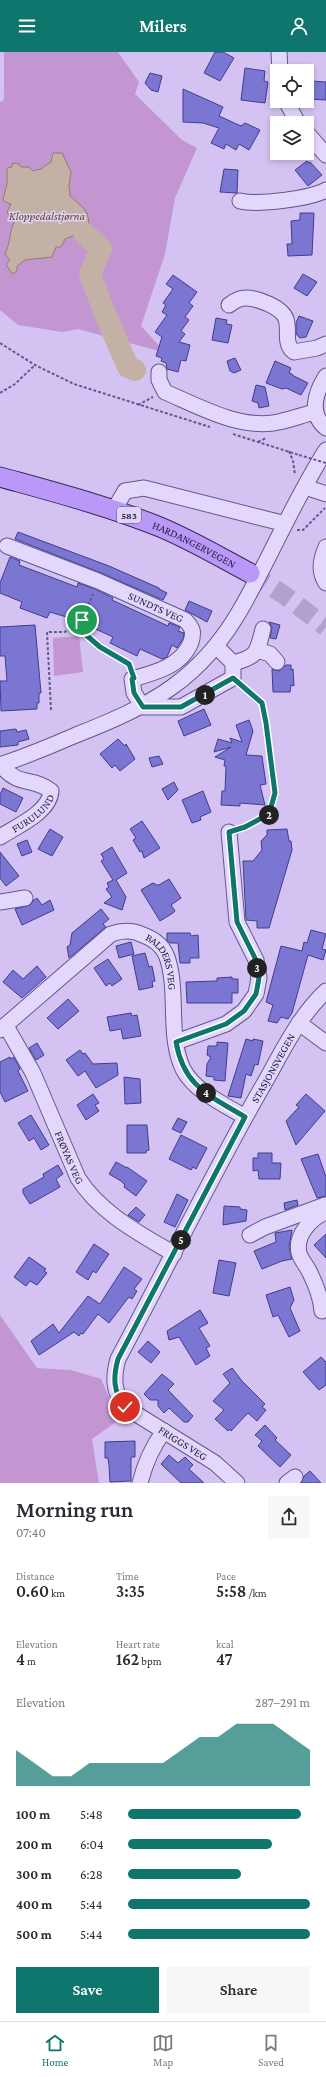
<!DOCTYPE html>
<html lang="en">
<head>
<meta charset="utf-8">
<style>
  :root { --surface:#fff; --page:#f7f7f7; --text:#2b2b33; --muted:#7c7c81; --line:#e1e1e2; --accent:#0f766e }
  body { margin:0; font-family:"Crimson Pro",serif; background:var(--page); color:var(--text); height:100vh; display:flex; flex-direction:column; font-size:15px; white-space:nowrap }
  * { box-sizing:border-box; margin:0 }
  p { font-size:13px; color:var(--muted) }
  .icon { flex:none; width:22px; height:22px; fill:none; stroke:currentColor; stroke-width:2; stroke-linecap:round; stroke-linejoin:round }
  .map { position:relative; height:1431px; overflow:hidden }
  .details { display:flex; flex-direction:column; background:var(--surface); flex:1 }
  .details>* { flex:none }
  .controls { position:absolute; left:270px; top:12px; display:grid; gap:8px }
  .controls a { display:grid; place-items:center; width:44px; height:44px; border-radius:0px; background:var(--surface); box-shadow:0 2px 6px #0003; font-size:20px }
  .pin { position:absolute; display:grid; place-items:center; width:34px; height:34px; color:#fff; margin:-17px; border:2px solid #fff; border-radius:50%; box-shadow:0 1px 4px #0007 }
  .km { position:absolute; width:20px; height:20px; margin:-10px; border-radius:50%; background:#222; color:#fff; font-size:11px; line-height:20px; text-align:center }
  .round { display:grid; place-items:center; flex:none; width:42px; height:42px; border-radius:0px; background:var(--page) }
  .headline { display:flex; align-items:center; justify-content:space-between; height:68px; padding:0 16px }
  h1 { font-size:22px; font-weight:600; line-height:30px }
  .figures { display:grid; grid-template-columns:repeat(3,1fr); gap:6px; height:68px; padding:4px 16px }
  .figures div { display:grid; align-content:center }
  .figures b { font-size:17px; font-weight:600 }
  .figures small { font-size:11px; font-weight:400 }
  .figures p { font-size:11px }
  .chart { height:112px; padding:8px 16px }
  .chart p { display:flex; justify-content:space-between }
  .chart svg { width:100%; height:72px; margin-top:4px; fill:var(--accent); opacity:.7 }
  .primary-button { display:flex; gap:8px; margin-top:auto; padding:8px 16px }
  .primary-button a { flex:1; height:46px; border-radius:0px; background:var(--accent); color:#fff; font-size:16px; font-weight:600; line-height:46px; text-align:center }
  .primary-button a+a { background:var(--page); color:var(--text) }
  ul { padding:0 16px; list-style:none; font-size:13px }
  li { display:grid; grid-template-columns:64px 48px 1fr; align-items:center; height:30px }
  li i { height:10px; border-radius:5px; background:var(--accent) }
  header { display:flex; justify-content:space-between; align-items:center; height:52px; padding:0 16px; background:var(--accent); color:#fff; font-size:18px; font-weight:600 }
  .dock { display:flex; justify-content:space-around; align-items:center; height:56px; border-top:1px solid var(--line); background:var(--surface); font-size:11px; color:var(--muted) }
  .dock a { display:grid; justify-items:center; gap:2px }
  .dock .current { color:var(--accent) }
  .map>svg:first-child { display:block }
</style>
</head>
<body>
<header><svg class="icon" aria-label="menu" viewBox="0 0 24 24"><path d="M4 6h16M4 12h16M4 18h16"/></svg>Milers<svg class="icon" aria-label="person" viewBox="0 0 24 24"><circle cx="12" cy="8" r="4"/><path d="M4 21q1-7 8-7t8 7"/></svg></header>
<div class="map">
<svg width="326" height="1431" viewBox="0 0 326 1431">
  <rect width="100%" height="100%" fill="#d4c3f2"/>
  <!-- green -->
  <g fill="#c496d1">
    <polygon points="4,0 118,0 139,30 135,42 182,88 197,96 175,146 165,202 141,274 166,301 78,277 62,280 18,273 0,258 0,50 3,49 5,42 4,43"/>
    <polygon points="79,584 83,620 54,624 53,586"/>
    <polygon points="0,1263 37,1316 71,1318 101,1327 119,1368 92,1387 99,1431 0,1431"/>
  </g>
  <!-- water -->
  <path fill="#c4b1a5" stroke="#947c6b" d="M53,101H62L71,120L69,133L70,144C83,156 91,159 88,178L65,187L61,195H56L52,205L25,208L17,214V219L12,222L6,212L10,208L5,202C11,190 9,176 17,165L16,163H9L7,160L11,152L5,150L3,147L7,132V116L12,115L13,111L19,112L21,115H29L33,119L41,117L51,110Z"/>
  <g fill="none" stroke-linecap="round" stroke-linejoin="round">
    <!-- river -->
    <polyline stroke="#c4b1a5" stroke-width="22" points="84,181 101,197 90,222 105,262 128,315 135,318"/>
  </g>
  <!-- building -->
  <g fill="#7c76d3" stroke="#403c8f">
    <polygon points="215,0 223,0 234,6 220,29 204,21"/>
    <polygon points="245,16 265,19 264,29 268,30 265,51 241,48"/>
    <polygon points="150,21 162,24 158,40 151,38 145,31"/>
    <polygon points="310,29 326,30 326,48 309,47"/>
    <polygon points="183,37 223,55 219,64 241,74 245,71 260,78 249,98 239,92 236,98 226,92 224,97 211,91 219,76 203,71 183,70"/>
    <polygon points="307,109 308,111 310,110 322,123 308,134 295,118"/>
    <polygon points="224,117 238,118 237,141 220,140"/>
    <polygon points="300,161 314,161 312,203 288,204 287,192 292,192 291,169 300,168"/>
    <polygon points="303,222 317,230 307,244 294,236"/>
    <polygon points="173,223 197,240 189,251 193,254 185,265 189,268 181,279 185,282 179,290 190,293 186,309 181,308 178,320 167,317 166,311 161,309 162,306 156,304 162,285 155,280 167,263 162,260 166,253 163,251 173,237 166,232"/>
    <polygon points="299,264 313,269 306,285 300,286 296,282 296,271"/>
    <polygon points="216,266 227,268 226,272 232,273 228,291 212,288"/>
    <polygon points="235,306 241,318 234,321 230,319 227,309"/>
    <polygon points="275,309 291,316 289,321 292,322 292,323 308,331 301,343 286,336 282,337 266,331"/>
    <polygon points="256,333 265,335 269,354 259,356 258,351 252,349"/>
    <polygon points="18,480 109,514 159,536 159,537 167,541 163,548 101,521 15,487"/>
    <polygon points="10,505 20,509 19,513 77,535 78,531 95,537 113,546 112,548 168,574 169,571 180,575 178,579 184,581 183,587 177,596 172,593 167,605 162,607 140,597 137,604 110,591 113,585 76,568 50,560 47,566 20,556 22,550 0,541 0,531"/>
    <polygon points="189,549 212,559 207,570 185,558"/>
    <polygon points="269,570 280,573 276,587 270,586 272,575"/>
    <polygon points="35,573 41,641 39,641 39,651 37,651 37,657 1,659 0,629 7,629 5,604 0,604 0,575"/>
    <polygon points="286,613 291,613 291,618 293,617 294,634 291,633 290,640 273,640 272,617 279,619"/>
    <polygon points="204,657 211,673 184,684 178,669"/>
    <polygon points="249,668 253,679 246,703 262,704 266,732 260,733 265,753 240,751 240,754 221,753 222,739 225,739 226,714 224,714 225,708 215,705 231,695 214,700 218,687 232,691 230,686 242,690 236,673"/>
    <polygon points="16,677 17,680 26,678 29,687 18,690 18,693 0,695 0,679"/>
    <polygon points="118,687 125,694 126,692 135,707 120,719 115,713 112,716 100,702"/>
    <polygon points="159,704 163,712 152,715 149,706"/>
    <polygon points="174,730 178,738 168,748 162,737"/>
    <polygon points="3,736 23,746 16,760 0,752 0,743"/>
    <polygon points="203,739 211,760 200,765 201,768 192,771 182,748"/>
    <polygon points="142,769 160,796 144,806 142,799 140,800 133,788 136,786 130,777"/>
    <polygon points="50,777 63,785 52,804 38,797"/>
    <polygon points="287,777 289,789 291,789 292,798 269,876 257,876 257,869 246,868 243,809 253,809 262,798 261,789 267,783 267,778"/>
    <polygon points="27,788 32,800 22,804 17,792"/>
    <polygon points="112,795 127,821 116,828 126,845 122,858 104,851 112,845 106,837 109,835 107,831 113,828 101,809 104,807 101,802"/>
    <polygon points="0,800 19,824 6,834 0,826"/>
    <polygon points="169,827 181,846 171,853 175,859 173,861 160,869 141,838 151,832 154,831 156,833 159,833"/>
    <polygon points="37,846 42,853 50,848 54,858 22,873 15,857 30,853 34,848"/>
    <polygon points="101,857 109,867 103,872 106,875 69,906 67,895 70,893 72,881"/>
    <polygon points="311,878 326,882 322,897 326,898 323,908 308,903 292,961 288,967 281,965 277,971 268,969 273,953 266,950 281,894 302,899 304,890 307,891"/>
    <polygon points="167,881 190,881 191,884 198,883 199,906 190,906 190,911 180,911 178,891 170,891 167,888"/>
    <polygon points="131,890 134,902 119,906 116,894"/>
    <polygon points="145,901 149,915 152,914 155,929 152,930 153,935 139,938 132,904"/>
    <polygon points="108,907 122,927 112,934 110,931 106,934 94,916"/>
    <polygon points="37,914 46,925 22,946 3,930 13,918 23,927"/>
    <polygon points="232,925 232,927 238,927 238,941 232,941 232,951 187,951 186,930 217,929 217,926"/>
    <polygon points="68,947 79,959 58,977 47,966"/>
    <polygon points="131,961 132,964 137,963 141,984 123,987 121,977 110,979 107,965"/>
    <polygon points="246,987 253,989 253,987 263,989 258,1013 255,1012 251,1024 246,1022 241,1046 228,1044"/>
    <polygon points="217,990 228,991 225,1029 214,1028 214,1025 206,1024 207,1012 211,1005 207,1003 208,994 217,994"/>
    <polygon points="37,991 44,1003 36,1008 29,996"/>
    <polygon points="80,998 83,1002 85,1001 93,1012 117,1011 118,1023 96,1036 85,1019 78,1024 66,1008"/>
    <polygon points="10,1005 11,1007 14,1005 20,1017 18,1019 28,1039 5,1050 0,1040 0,1010"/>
    <polygon points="124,1025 140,1027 141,1051 125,1052"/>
    <polygon points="93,1042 99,1051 95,1053 99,1059 86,1068 77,1053"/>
    <polygon points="306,1042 325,1059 296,1093 286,1069 299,1055 296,1053"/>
    <polygon points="31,1063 49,1093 41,1098 34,1086 29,1089 18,1071"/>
    <polygon points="178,1066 187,1070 181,1081 172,1077"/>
    <polygon points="127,1073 147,1073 149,1098 146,1099 146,1101 127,1101"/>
    <polygon points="181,1083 207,1096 196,1117 193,1115 191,1118 169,1107"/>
    <polygon points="258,1101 272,1101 272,1111 281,1111 280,1127 259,1127 258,1118 253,1119 253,1106 258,1106"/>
    <polygon points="318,1102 326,1125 326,1144 317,1146 301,1107"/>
    <polygon points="116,1110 127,1116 127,1115 147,1129 136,1144 124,1135 125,1133 121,1129 109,1122"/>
    <polygon points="58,1113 63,1122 56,1127 60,1135 30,1152 23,1141 23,1137 44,1125 43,1122"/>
    <polygon points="177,1142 188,1148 175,1175 164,1170"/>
    <polygon points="297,1148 298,1153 285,1158 284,1151"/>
    <polygon points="224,1154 240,1155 240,1157 247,1158 246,1169 223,1173"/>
    <polygon points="136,1155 145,1163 139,1170 128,1163"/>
    <polygon points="292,1178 289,1195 292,1207 282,1209 262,1217 254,1199 276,1190 275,1181"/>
    <polygon points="326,1182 326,1206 314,1193"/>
    <polygon points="94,1192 109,1202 96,1221 93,1219 88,1228 76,1220"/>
    <polygon points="29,1205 46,1217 44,1219 47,1221 37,1233 30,1229 26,1234 14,1225"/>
    <polygon points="219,1208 236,1211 229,1244 213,1241"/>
    <polygon points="124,1215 142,1227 134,1237 137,1239 132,1247 129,1245 125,1250 109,1271 98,1262 83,1282 81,1281 79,1284 74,1280 39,1303 31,1289 53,1272 59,1281 88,1244 100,1252"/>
    <polygon points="290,1235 294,1248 290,1256 300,1279 289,1285 278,1263 273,1265 266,1243"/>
    <polygon points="200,1258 208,1271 199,1276 210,1294 206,1296 210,1304 196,1313 179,1285 169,1288 167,1279"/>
    <polygon points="148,1289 160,1300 151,1311 138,1300"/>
    <polygon points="321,1305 326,1310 326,1333 319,1338 303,1320"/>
    <polygon points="232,1316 242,1329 265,1352 262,1355 266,1358 257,1369 248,1361 231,1379 229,1377 228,1379 215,1367 224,1358 213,1349 230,1331 223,1322"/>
    <polygon points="162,1322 174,1332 168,1338 193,1364 188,1370 184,1370 169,1356 164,1361 158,1354 158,1348 150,1348 144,1342"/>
    <polygon points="265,1373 277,1386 275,1388 291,1403 280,1415 258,1394 262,1389 255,1383"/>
    <polygon points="135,1389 135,1405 131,1405 131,1429 110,1430 109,1413 108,1406 105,1406 105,1390"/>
    <polygon points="169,1403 178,1411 185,1405 193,1413 189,1417 204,1431 181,1431 161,1412"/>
    <polygon points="310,1419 321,1431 301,1431 304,1424"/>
  </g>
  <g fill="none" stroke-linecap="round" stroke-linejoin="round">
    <!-- major-tunnel -->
    <polyline stroke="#b0a2ce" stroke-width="19" stroke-dasharray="19 10" stroke-linecap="butt" points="250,521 284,543 326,575"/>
    <defs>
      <g id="minor">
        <polyline points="279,0 280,19"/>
        <polyline points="286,49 298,71"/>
        <polyline points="307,81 326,103"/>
        <path d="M240,149C258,153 310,147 326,138"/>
        <path d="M229,253C234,249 239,246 246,246C257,246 282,255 286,267C290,279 283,291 294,300L317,296L326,292"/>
        <path d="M159,320V328L165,340C198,354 237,376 273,371C287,369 302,363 315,360"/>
        <path d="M326,324C315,341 309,362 326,376"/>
        <polyline points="305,435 326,442"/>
        <polyline points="114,458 125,439 144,436 278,470"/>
        <path id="s1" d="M7,494L98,529L185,568C193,576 194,580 191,590C182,614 154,621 132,627L134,641L143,655H181L233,626V611L216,594"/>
        <path d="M326,495C321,507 318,519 326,531"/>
        <polyline points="257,598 270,602 277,610"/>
        <path d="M233,611C257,605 257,601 263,577"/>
        <path d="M0,713C26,704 51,694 76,683C150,654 201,628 242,555C271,504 294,448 326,398"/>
        <path id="s2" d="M0,785C17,774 50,760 51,739C32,724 19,736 1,713"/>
        <polyline points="0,850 25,846"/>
        <polyline points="299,971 326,991"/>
        <path id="s3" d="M6,974L33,1021L78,1126C100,1161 139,1181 174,1202"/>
        <path id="s4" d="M0,978L111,882C123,878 132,878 143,883C154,887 163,894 167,905C179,940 167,983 183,1017C195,1040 224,1052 245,1065"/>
        <polyline points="176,990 226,972 244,959 256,942 259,926 256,908 237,870 229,780"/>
        <polyline points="250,1183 265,1175 325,1153"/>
        <path d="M322,1259C321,1246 316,1233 310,1221C307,1214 301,1208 299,1201C295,1183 311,1166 326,1160"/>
        <path d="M140,1431C145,1411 152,1395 164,1379"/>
        <path id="s5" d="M237,1431L215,1411L125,1355C113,1340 113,1325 118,1307C166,1217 211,1125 261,1037C281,1003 297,966 326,939"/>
        <polyline points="287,1431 295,1425"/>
      </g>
      <g id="major">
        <path id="s6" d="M0,425C54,440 108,454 160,475C191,488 220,505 250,521"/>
      </g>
    </defs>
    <!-- minor casing -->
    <use href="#minor" stroke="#62588e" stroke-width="17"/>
    <!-- major casing -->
    <use href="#major" stroke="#322c5b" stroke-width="21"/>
    <!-- path -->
    <g stroke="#62588e" stroke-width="2" stroke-dasharray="3 2" stroke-linecap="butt">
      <polyline points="0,291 35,313 74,332 210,375"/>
      <polyline points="0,341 15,332 35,313"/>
      <polyline points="138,353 153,345"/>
      <polyline points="233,382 299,403"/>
      <polyline points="258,390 266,386"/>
      <polyline points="289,399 293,409 295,423"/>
      <polyline points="297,478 303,478 325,456"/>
      <polyline points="78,576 93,542"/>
      <polyline points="51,658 47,580 64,580 78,576 100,595 130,613"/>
      <polyline points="242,776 269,762 275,741 267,671 262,651 243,634"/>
    </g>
    <!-- minor -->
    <use href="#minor" stroke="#e4d7fc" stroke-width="15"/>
    <!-- major -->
    <use href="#major" stroke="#b998f8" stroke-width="19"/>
    <!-- path-bridge -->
    <polyline stroke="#62588e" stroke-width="2" stroke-dasharray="3 2" stroke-linecap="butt" points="299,403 326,411"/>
  </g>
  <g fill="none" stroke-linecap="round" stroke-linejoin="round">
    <defs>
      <path id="route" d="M82,568L78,576L100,595L129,612L134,626L132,627L134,641L143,655H181L233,626L262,651L266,671L275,741L269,762L245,775L229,780L237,870L256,908L259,926L256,942L244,959L226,972L176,990C184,1035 209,1043 245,1065L118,1307C113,1325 113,1340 125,1355"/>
    </defs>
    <!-- route casing -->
    <use href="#route" stroke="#fff" stroke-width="8"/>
    <!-- route -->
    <use href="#route" stroke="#0f766e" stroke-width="5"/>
  </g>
  <g text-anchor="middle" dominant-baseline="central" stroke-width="3" stroke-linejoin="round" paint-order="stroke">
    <!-- shield labels -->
    <rect fill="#e1d3f8" stroke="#5b5475" stroke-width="1" x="117" y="455" width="24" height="16" rx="3"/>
    <g font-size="10" font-weight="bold" fill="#221d3d">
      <text x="129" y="463">583</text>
    </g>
    <!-- street labels -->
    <g font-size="11" fill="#221d3d" stroke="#e1d3f8">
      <text stroke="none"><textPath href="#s6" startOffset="206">HARDANGERVEGEN</textPath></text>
      <text stroke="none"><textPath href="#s1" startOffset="161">SUNDTS VEG</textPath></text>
      <text stroke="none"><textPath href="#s2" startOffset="41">FURULUND</textPath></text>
      <text stroke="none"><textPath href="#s4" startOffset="215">BALDERS VEG</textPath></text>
      <text stroke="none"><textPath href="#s5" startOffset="516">STASJONSVEGEN</textPath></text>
      <text stroke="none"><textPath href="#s3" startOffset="146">FRØYAS VEG</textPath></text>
      <text transform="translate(183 1391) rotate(32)">FRIGGS VEG</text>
    </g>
    <!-- water labels -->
    <g font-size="12" font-style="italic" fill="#5e492b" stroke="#e1d3f8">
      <text x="47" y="164">Kloppedalstjørna</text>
    </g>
  </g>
</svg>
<div class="controls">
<a><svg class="icon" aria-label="locate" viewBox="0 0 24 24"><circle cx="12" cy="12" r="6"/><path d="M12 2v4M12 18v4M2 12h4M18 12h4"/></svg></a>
<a><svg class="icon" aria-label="layers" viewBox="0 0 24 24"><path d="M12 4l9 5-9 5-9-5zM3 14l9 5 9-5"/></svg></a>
</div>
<div class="pin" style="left:82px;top:568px;background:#1e9e55"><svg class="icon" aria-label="arrive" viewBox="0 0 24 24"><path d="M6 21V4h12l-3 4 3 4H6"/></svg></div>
<div class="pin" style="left:125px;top:1355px;background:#d93025"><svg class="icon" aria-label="check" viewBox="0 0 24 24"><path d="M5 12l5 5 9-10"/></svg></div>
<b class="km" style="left:205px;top:643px">1</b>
<b class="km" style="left:269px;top:763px">2</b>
<b class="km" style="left:257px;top:916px">3</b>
<b class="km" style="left:206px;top:1041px">4</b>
<b class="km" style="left:181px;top:1188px">5</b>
</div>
<section class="details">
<div class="headline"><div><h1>Morning run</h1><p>07:40</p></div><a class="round"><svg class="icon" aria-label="share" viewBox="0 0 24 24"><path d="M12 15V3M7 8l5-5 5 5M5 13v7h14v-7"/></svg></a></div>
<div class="figures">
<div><p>Distance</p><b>0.60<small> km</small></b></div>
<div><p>Time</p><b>3:35</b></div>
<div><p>Pace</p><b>5:58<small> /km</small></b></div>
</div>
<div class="figures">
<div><p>Elevation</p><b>4<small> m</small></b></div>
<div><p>Heart rate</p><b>162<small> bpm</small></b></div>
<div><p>kcal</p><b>47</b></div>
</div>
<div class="chart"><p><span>Elevation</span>287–291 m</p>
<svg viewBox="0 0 160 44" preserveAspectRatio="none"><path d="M0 44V22L10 30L20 38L30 38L40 30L50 30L60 30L70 30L80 30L90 22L100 14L110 14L120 6L130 6L140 6L150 14L160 22V44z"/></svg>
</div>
<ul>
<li><b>100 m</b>5:48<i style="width:95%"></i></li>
<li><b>200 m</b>6:04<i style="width:79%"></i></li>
<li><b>300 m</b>6:28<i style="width:62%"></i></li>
<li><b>400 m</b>5:44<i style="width:100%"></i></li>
<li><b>500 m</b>5:44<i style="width:100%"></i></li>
</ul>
<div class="primary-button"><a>Save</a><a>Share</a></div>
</section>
<nav class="dock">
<a class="current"><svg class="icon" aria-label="home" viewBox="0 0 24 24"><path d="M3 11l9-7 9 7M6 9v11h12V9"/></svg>Home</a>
<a><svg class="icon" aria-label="map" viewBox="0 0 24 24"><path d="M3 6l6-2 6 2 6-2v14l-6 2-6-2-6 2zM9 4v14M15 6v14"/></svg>Map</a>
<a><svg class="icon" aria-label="saved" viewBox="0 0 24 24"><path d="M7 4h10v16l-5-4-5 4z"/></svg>Saved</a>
</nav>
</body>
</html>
